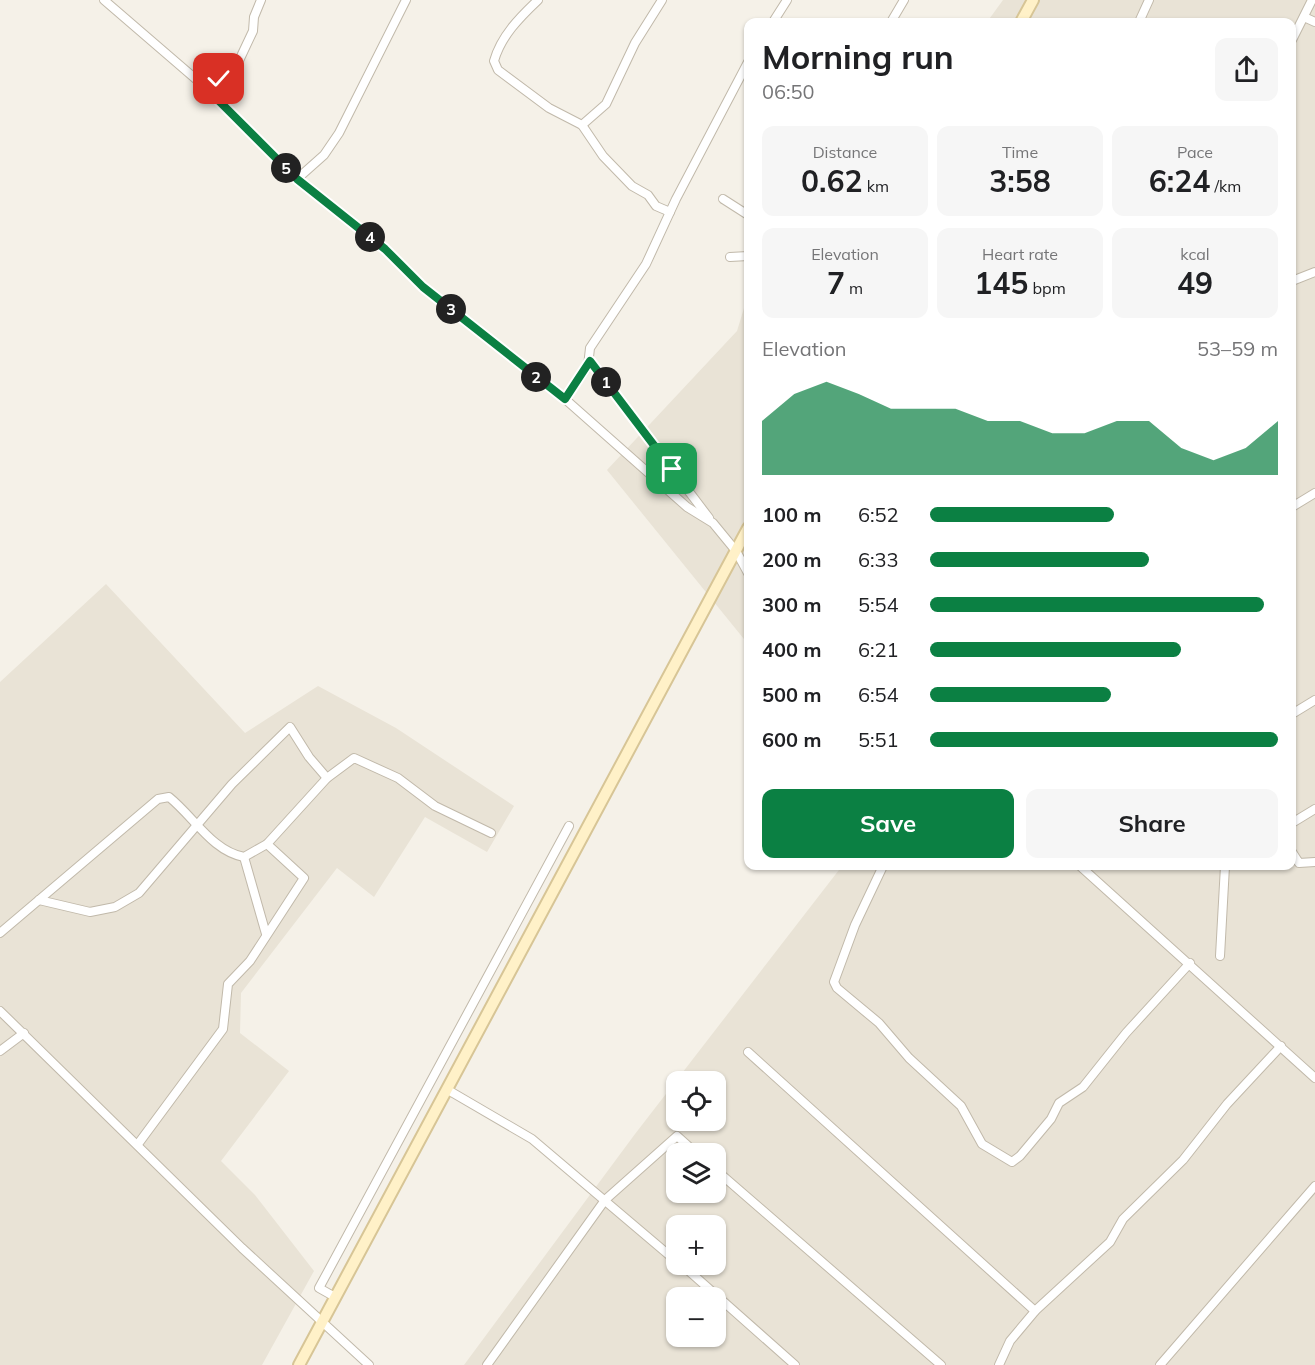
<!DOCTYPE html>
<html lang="en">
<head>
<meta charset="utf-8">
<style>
  :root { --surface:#fff; --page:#f6f6f6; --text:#202124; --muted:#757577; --accent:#0b8043 }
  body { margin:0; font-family:Mulish,sans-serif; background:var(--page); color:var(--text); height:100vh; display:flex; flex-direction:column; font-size:22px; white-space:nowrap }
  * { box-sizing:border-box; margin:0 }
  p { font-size:20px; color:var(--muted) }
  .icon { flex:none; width:33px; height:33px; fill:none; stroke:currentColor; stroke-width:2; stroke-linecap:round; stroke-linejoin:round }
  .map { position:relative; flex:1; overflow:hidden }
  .side { position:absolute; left:744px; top:18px; width:552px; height:852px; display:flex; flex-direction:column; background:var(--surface); border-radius:12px; box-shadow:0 2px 4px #0004 }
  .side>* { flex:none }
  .tools { position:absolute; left:666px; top:1071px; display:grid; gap:12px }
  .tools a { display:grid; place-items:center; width:60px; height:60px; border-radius:12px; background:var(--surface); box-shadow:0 2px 4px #0004; font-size:30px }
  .pin { position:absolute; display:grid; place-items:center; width:51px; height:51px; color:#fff; margin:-26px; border-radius:12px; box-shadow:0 3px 9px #0006 }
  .km { position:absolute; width:30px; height:30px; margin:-15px; border-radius:50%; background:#222; color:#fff; font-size:16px; line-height:30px; text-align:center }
  .round { display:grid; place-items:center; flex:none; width:63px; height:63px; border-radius:12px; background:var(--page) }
  .head { display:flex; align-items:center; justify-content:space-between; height:102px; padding:0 18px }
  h1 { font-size:33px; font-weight:700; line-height:45px }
  .figures { display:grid; grid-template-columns:repeat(3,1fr); gap:9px; height:102px; padding:6px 18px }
  .figures div { display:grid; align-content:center; border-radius:12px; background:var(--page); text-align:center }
  .figures b { font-size:30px; font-weight:700 }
  .figures small { font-size:16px; font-weight:400 }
  .figures p { font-size:16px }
  .chart { height:168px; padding:12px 18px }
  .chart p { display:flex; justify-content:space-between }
  .chart svg { width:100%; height:108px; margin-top:6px; fill:var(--accent); opacity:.7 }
  .cta { display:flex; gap:12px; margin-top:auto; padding:12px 18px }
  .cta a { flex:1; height:69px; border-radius:12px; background:var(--accent); color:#fff; font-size:24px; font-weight:700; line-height:69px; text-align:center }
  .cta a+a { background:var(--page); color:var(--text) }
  ul { padding:0 18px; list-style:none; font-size:20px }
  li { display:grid; grid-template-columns:96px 72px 1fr; align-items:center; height:45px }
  li i { height:15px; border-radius:8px; background:var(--accent) }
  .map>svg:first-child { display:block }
</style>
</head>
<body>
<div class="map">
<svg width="1315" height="1365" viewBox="0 0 1315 1365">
  <rect width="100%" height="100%" fill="#f5f1e8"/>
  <!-- residential -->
  <g fill="#e9e3d6" fill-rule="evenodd">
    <path d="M1003,0H1315V1365H464L635,1134L842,866H1292V22H987ZM676,1082H716V1120H676ZM676,1154H716V1192H676ZM676,1226H716V1264H676ZM676,1298H716V1336H676Z"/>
    <polygon points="748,295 748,644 607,470 737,331"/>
    <polygon points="106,584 245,733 318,686 396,728 514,806 487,852 425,817 374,897 337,868 241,993 240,1033 289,1071 221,1161 255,1195 314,1271 262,1365 0,1365 0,682"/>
  </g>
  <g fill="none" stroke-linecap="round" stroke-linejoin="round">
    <defs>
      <g id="street">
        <polyline points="104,0 205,87 297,179 385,249 423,287 565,399 687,507 713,523 736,551 748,573"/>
        <path d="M538,0C520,17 501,36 494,61L498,70L549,108L582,125L603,156L632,186L648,195L656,206L670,212"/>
        <polyline points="1304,17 1315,22"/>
        <polyline points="773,22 787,0"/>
        <polyline points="891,22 904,0"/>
        <polyline points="1139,22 1149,0"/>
        <polyline points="1292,40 1312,0"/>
        <polyline points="205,87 208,89 236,67 253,31 254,17 261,0"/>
        <polyline points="582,125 606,104 635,43 662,0"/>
        <polyline points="297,179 324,155 339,133 406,0"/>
        <polyline points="723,199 748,215"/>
        <polyline points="730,257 748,256"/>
        <polyline points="1292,281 1315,272"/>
        <polyline points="590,361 709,518"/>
        <polyline points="565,399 588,366 590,348 646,264 676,199 748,62"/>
        <polyline points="1292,507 1315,493"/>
        <polyline points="1292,714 1315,700"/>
        <polyline points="1292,823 1315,809"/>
        <polyline points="1292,852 1299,863 1315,862"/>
        <polyline points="244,857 266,934"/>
        <polyline points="883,866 855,925 834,982 837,988 879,1023 909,1058 961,1106 982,1144 1012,1162 1020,1156 1051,1119 1059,1103 1083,1087 1126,1033 1190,963"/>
        <polyline points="1080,866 1315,1078"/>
        <polyline points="39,900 90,912 115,907 139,893 232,784 290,727 309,757 327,778"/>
        <path d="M0,933L158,799L169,797C194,817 212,851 244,857L267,844L327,778L354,758L398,778L435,806L491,833"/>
        <polyline points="1220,956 1225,866"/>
        <polyline points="0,1011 242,1248 369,1365"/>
        <polyline points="0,1051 24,1033"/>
        <polyline points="748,1052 1035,1311"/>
        <polyline points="448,1090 532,1139 676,1261"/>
        <polyline points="138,1144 223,1029 228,984 250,961 304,878 267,844"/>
        <polyline points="716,1170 941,1365"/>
        <polyline points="681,1264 795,1365"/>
        <polyline points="335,1297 319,1288 569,826"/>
        <polyline points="487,1365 605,1200 677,1136 697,1154"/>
        <polyline points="999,1365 1010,1341 1036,1310 1110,1242 1123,1219 1183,1160 1227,1104 1281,1046"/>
        <polyline points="1160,1365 1315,1186"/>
      </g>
      <g id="secondary">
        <polyline points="1021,22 1033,0"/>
        <polyline points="299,1365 748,528"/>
      </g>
    </defs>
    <!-- street casing -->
    <use href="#street" stroke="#c1b9aa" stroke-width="10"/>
    <!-- secondary casing -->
    <use href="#secondary" stroke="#d7c596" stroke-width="14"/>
    <!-- street -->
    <use href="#street" stroke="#fff" stroke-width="8"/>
    <!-- secondary -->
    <use href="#secondary" stroke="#fff1c8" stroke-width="10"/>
  </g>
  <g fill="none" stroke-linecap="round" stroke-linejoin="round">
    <defs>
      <polyline id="route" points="219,79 208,89 205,87 297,179 385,249 423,287 565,399 590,361 672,469"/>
    </defs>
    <!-- route casing -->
    <use href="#route" stroke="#fff" stroke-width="12"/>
    <!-- route -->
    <use href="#route" stroke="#0b8043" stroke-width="8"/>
  </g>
</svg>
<div class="tools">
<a><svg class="icon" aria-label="locate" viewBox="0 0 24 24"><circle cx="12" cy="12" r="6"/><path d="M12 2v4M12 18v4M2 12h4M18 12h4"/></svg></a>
<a><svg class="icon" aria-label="layers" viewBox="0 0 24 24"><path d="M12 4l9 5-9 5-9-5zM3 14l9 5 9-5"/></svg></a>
<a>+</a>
<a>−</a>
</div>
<div class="pin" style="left:672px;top:469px;background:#1e9e55"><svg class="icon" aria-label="arrive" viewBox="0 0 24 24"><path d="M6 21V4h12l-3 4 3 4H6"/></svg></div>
<div class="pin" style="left:219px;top:79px;background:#d93025"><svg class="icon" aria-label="check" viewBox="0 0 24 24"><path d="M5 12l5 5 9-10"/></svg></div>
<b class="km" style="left:606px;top:382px">1</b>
<b class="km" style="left:536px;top:377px">2</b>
<b class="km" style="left:451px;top:309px">3</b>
<b class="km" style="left:370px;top:237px">4</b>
<b class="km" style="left:286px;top:168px">5</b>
<section class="side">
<div class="head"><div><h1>Morning run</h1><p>06:50</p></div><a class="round"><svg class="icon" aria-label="share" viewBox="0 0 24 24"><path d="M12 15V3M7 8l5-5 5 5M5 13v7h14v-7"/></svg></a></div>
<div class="figures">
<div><p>Distance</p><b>0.62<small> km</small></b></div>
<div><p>Time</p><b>3:58</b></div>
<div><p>Pace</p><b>6:24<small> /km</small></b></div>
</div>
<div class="figures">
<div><p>Elevation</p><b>7<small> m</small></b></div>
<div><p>Heart rate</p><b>145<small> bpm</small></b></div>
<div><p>kcal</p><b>49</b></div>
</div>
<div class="chart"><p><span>Elevation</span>53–59 m</p>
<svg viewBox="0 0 160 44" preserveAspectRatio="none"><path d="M0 44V22L10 11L20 6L30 11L40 17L50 17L60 17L70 22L80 22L90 27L100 27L110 22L120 22L130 33L140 38L150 33L160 22V44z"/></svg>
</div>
<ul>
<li><b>100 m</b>6:52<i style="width:53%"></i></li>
<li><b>200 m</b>6:33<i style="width:63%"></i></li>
<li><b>300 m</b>5:54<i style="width:96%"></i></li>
<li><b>400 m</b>6:21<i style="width:72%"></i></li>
<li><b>500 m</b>6:54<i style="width:52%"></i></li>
<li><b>600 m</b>5:51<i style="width:100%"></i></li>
</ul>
<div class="cta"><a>Save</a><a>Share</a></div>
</section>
</div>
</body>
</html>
